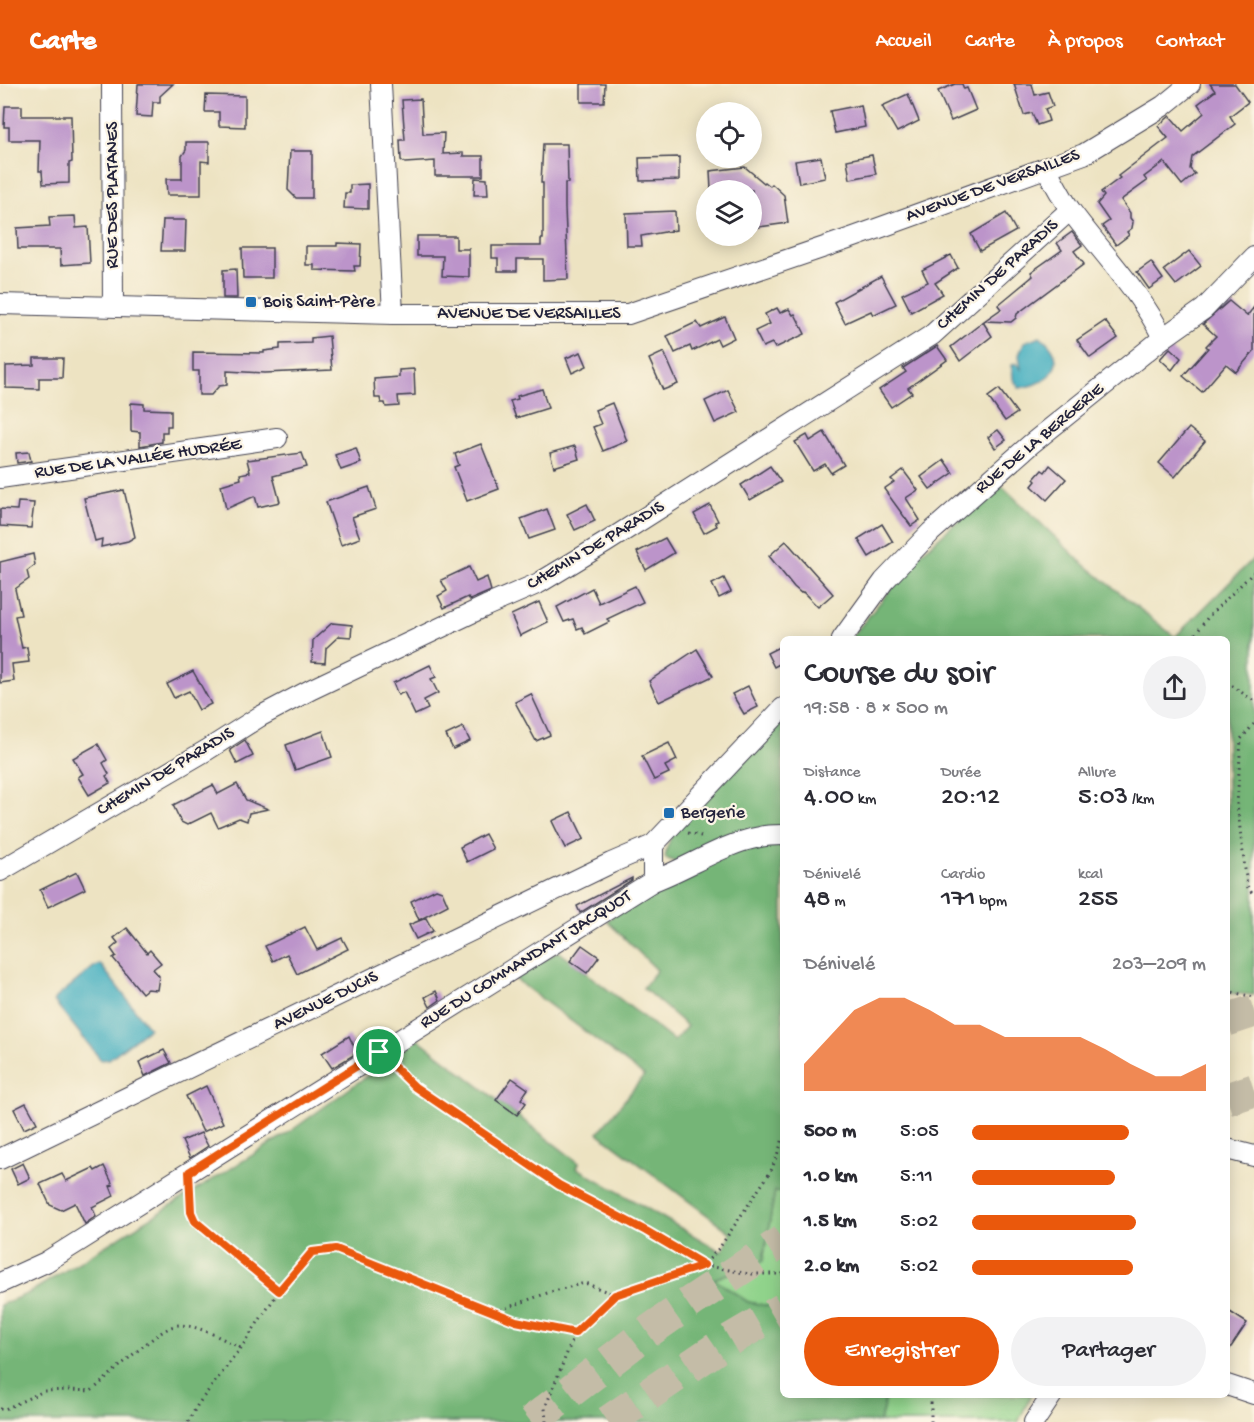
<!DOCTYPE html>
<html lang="fr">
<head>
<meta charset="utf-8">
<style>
  :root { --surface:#fff; --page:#f2f2f3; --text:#2b2b33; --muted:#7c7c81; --accent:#ea580c }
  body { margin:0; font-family:"Gochi Hand",sans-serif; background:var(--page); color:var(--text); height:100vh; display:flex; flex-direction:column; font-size:22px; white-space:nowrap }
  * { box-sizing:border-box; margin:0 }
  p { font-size:20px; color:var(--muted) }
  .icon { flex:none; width:33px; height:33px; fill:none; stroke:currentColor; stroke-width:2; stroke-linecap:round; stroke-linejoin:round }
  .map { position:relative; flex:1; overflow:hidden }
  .drawer { position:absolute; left:780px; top:552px; width:450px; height:762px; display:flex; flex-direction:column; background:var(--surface); border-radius:9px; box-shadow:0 3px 15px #0003 }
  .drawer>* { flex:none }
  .buttons { position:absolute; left:696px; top:18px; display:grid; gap:12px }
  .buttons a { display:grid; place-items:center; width:66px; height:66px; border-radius:50%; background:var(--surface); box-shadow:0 3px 15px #0003; font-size:30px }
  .pin { position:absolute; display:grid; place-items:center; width:51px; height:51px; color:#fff; margin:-26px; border:3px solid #fff; border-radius:50%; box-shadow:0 2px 6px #0007 }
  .round { display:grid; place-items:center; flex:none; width:63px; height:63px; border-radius:32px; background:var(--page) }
  .headline { display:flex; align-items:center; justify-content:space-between; height:102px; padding:0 24px }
  h1 { font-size:33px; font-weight:600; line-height:45px }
  .metrics { display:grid; grid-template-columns:repeat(3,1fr); gap:9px; height:102px; padding:6px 24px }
  .metrics div { display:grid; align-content:center }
  .metrics b { font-size:26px; font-weight:600 }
  .metrics small { font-size:16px; font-weight:400 }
  .metrics p { font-size:16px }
  .chart { height:168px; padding:12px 24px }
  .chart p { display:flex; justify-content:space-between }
  .chart svg { width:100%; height:108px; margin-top:6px; fill:var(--accent); opacity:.7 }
  .button { display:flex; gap:12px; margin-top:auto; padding:12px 24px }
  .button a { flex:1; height:69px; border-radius:36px; background:var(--accent); color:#fff; font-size:24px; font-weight:600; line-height:69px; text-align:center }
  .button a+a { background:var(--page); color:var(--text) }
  ul { padding:0 24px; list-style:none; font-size:20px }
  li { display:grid; grid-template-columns:96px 72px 1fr; align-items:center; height:45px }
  li i { height:15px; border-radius:8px; background:var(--accent) }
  header { display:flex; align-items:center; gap:36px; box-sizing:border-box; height:84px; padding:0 30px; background:var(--accent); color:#fff }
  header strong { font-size:28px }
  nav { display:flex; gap:33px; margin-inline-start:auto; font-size:21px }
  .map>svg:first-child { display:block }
</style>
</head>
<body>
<header>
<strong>Carte</strong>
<nav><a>Accueil</a><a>Carte</a><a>À propos</a><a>Contact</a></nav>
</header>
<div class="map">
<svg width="1254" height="1338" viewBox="0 0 1254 1338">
  <rect width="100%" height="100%" fill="#fcf5e5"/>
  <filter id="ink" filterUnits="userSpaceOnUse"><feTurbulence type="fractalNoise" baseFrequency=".0167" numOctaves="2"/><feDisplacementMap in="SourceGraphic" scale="12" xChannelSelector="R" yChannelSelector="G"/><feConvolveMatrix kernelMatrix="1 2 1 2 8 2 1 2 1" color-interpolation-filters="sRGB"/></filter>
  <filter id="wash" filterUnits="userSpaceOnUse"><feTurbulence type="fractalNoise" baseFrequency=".008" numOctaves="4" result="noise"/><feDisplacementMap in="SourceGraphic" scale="24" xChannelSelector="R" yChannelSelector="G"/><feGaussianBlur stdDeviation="1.35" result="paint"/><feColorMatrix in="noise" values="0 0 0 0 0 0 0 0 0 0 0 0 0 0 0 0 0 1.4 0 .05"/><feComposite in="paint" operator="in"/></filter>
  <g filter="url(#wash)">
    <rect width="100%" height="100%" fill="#ede3c2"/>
    <!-- green -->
    <g fill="#90d38b" stroke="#597a63" stroke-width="1.5">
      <polygon points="775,1106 783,1108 783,1225 748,1218 713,1195 763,1177"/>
      <polygon points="886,1311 1031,1311 1018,1338 880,1338"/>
    </g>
    <!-- forest -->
    <g fill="#74b577" stroke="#4b6c59" stroke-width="1.5">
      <polygon points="1000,400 1080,477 1175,553 1254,474 1254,911 1227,909 1227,555 850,555 919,471"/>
      <polygon points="783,633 783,1108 775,1107 763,1177 714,1195 748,1218 783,1225 783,1311 886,1311 880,1338 0,1338 0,1221 29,1209 288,1049 418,955 579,1079 577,1084 722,1168 731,1149 598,1049 644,992 514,894 558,867 674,957 687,942 643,904 657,886 607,837 676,778 665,774 667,763 675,744"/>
    </g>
    <!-- water -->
    <g fill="#41adbf" stroke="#32687d" stroke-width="1.5">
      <path d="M1040,252C1072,276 1051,300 1019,304L1013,295L1012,281L1016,279L1021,285L1019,271L1024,258Z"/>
      <polygon points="100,880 149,944 109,975 101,976 54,917 56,914 95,882"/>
    </g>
    <g id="blocks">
      <!-- building -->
      <g fill="#bc94ca">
        <polygon points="138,0 173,0 160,12 160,18 153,18 152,33 136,32"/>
        <polygon points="581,0 605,0 604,18 581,18"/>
        <polygon points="955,0 962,0 964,5 967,4 976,26 951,37 938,7"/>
        <polygon points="1014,0 1032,0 1035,11 1048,8 1053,22 1045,25 1049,37 1037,41 1032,29 1024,31"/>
        <polygon points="1210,0 1235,0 1248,18 1230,32 1235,40 1192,73 1190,85 1195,90 1182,101 1164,78 1144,93 1147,97 1121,116 1130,129 1130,134 1133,138 1132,144 1127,148 1129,151 1116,161 1102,142 1109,137 1097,120 1104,112 1101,108 1120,94 1118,92 1168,54 1158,42 1170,32 1183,47 1204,29 1198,20 1215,7"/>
        <polygon points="908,10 919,37 897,48 882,22"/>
        <polygon points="206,11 245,12 245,43 219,42 219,28 205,28"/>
        <polygon points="421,15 423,50 444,49 443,70 463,69 463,72 483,72 483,92 435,92 435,77 405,79 401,76 400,56 405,56 402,16"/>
        <polygon points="861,21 865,43 835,49 830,27"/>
        <polygon points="5,22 22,22 22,32 71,32 72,78 69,79 69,99 43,100 42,87 39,87 40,56 9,56 9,43 4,43"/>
        <polygon points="186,58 209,58 209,78 201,77 201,111 167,111 166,95 182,95 182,72 186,66"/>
        <polygon points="543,60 567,60 568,99 565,99 565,124 568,195 543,196 543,175 517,175 517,187 498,187 498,174 492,174 492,162 541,162 541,155 543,155 543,99 541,99"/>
        <polygon points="290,67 312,67 312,114 296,114 288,106"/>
        <polygon points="872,71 876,90 850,95 847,76"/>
        <polygon points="679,73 679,96 640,97 639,74"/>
        <polygon points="821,73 825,94 799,99 795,77"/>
        <polygon points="745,83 764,99 765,98 770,102 772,100 784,111 788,139 752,144 752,106 711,106 710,87"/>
        <polygon points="475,94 487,95 488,111 474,111"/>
        <polygon points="368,100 368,125 344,124 345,109 350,109 350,101"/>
        <polygon points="675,127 676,146 641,152 642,162 627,162 626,129"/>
        <polygon points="1006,129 1016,147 980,167 971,150"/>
        <polygon points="75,132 76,144 88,143 90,179 61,181 60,165 18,165 17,144 50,142 49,133"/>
        <polygon points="163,136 186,136 185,167 161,167"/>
        <polygon points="1072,148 1082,161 1074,167 1084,180 1017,230 1016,234 1011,238 984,237 1001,225 998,221 1033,192 1031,188 1062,166 1057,159"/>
        <polygon points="417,152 456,152 456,165 469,165 469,193 442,192 443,172 417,172"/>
        <polygon points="337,159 361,160 360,182 354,182 355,187 314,186 314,181 306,181 306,162 337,162"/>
        <polygon points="242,164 272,164 272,194 243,194"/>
        <polygon points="1189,167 1201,182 1176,201 1164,186"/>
        <polygon points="951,171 958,184 935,199 943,210 911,228 902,210 928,198 922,186"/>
        <polygon points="1151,178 1163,195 1149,205 1137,188"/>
        <polygon points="236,185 237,214 223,214 223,186"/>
        <polygon points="881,192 896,220 873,231 871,227 845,239 834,218"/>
        <polygon points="1229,217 1247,232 1254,223 1254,267 1236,288 1226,280 1202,308 1183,292 1208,264 1206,262 1216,252 1203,240"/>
        <polygon points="777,224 780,229 789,225 793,231 795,230 805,250 775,264 772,259 763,263 755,247 770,240 765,230"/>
        <polygon points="725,233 734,254 720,261 717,255 692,267 690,262 675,269 667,252 697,238 701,244"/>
        <polygon points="1105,237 1118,254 1090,274 1077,256"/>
        <polygon points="983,238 992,252 960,277 951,263"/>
        <polygon points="329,252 332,286 265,289 227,287 227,301 219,302 211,311 199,311 199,287 193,287 193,268 264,269 264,267 280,265 280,260 311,259 311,254"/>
        <polygon points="937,262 947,276 908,304 912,309 891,323 879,306 906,288 903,284"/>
        <polygon points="1170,264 1181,274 1172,286 1160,275"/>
        <polygon points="581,268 587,282 572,289 566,274"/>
        <polygon points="664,268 678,300 663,306 649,275"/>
        <polygon points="34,274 63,274 62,294 39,294 39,305 6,304 6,282 34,281"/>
        <polygon points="414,285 415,311 398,312 399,322 386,323 385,319 381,319 380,314 375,314 374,295 399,293 399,286"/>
        <polygon points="542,305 548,324 516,334 510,317 518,315 517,312"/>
        <polygon points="999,305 1017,329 1005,337 988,313"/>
        <polygon points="728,306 739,328 715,339 705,317"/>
        <polygon points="131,319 144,320 144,325 171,326 171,342 167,342 167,348 162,348 162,358 140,362 140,348 131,347"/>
        <polygon points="612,319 627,357 603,367 593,343 601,340 595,326"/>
        <polygon points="1189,344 1205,357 1175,393 1159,379"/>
        <polygon points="998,346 1006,356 995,364 988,353"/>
        <polygon points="824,348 844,381 831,389 825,380 813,387 795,358 807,351 810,357"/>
        <polygon points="481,360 499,405 467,417 454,383 459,381 455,370"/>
        <polygon points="575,362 579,375 554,383 550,369"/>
        <polygon points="356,364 361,379 341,386 335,371"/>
        <polygon points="29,368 31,377 17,379 16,369"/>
        <polygon points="302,369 307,383 273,392 280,418 258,423 255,412 226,425 221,401 241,395 240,390 250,388 247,376"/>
        <polygon points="944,376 953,389 930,405 921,393"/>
        <polygon points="1050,381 1066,395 1047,416 1032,402 1036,397 1034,395 1042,386 1045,388"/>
        <polygon points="770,382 781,398 750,416 741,401"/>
        <polygon points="903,386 918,406 906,414 920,436 911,442 884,405 894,398 891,395"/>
        <polygon points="369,403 376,425 352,433 360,454 341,461 326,418"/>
        <polygon points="124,406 135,453 128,457 101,463 102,455 95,457 84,414"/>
        <polygon points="18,418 34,419 31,444 0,442 0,425 17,426"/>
        <polygon points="587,420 595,437 575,446 567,430"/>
        <polygon points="710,421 718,437 715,438 717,442 704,449 694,430"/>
        <polygon points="547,425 555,446 529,455 521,435"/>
        <polygon points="882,440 893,458 869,473 858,455"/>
        <polygon points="665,454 674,469 646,486 637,468"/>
        <polygon points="786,457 833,510 818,523 803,508 801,509 794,503 769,472"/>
        <polygon points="33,470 35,481 27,487 29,495 15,505 21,531 15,532 22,564 27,563 29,578 12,580 14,597 0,599 0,478"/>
        <polygon points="469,483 476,498 487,493 491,507 470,516 468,513 444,524 438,512 447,507 441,496"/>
        <polygon points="724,494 731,508 719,514 712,500"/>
        <polygon points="635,502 643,518 607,535 609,538 585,550 582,543 577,545 573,535 564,538 557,523 592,504 599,519"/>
        <polygon points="539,518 548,538 520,552 511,531"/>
        <polygon points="332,539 352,541 351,553 339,552 326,564 325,579 312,578 313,556"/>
        <polygon points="783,561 783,578 774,583 767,569"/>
        <polygon points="697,565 713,592 659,618 649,597"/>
        <polygon points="430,581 436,593 431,595 438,609 424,616 428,625 415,631 404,608 398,611 393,599"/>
        <polygon points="193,587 211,620 199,626 189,607 174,614 167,600"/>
        <polygon points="748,602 758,623 744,630 732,610"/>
        <polygon points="531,610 550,651 536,657 515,618"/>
        <polygon points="463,643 470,657 453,665 446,651"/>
        <polygon points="323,647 332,673 295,686 286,661"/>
        <polygon points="245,656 253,672 237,680 230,666"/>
        <polygon points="669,659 677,676 665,682 669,689 654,696 642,672"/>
        <polygon points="98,660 107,676 103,679 109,690 106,692 110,699 89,711 78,693 83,690 73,674"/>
        <polygon points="237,700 246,716 268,725 249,729 247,737 239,734 218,743 211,729 187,741 181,738 173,721 213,701 218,710"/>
        <polygon points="571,728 584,755 565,764 552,737"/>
        <polygon points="485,750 493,765 467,778 460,763"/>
        <polygon points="77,788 85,805 48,823 40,806"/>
        <polygon points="632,794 632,796 580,829 577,822"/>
        <polygon points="436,805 442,807 448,821 419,836 411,817"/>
        <polygon points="426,834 433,847 416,855 409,841"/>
        <polygon points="305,843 317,866 342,854 348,865 297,890 287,870 273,877 265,862"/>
        <polygon points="127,844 147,869 150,866 161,879 153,885 159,892 157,906 147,905 142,909 113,874 116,872 111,865 118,859 114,854"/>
        <polygon points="582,861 599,873 587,889 570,877"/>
        <polygon points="436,907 440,916 430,923 425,913"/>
        <polygon points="349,952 357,969 332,984 322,969"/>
        <polygon points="164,966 171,979 145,992 139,978"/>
        <polygon points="512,994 528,1005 521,1015 526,1019 517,1031 496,1016"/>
        <polygon points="206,1002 223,1039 203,1048 186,1012"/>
        <polygon points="26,1019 37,1039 24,1045 14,1025"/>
        <polygon points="201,1049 208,1062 190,1074 182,1057"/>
        <polygon points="23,1079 30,1094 18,1100 11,1085"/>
        <polygon points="104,1082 113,1101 110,1102 114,1112 92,1123 96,1132 85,1140 75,1119 61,1126 50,1121 40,1100 62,1090 66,1097 93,1084 95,1087"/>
        <polygon points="1227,1226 1247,1239 1227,1269"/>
      </g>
    </g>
  </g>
  <g filter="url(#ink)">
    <use href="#blocks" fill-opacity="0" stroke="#403f4f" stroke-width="1.5"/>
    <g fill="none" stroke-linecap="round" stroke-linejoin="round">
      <!-- highway-tunnel -->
      <g stroke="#c4bca7" stroke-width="33" stroke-dasharray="33 16" stroke-linecap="butt">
        <polyline points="1227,936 1254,927"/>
        <polyline points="1227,1015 1254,1006"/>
        <polyline points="531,1338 645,1250 692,1217 783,1157"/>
        <polyline points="608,1338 723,1260 783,1225"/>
      </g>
      <defs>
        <g id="street">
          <polyline points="112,0 113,222"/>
          <polyline points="381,0 393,230"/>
          <path d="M1046,84C1054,98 1062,114 1071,127C1102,169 1140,207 1163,254"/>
          <polyline points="0,220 393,230 628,230 854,153 1084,70 1163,22 1190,0"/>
          <polyline points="0,394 277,354"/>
          <polyline points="842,555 884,497 931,448 1031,360 1163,254 1204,225 1254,173"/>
          <polyline points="0,787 207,666 259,633 312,605 486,522 539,499 605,459 932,251 1070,126"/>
          <polyline points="653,797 653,761 783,624"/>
          <polyline points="1227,1065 1254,1072"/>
          <polyline points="0,1075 611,779 653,761"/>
          <path d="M0,1199L46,1178L653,797C688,784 722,760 760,753C767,751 775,751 783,751"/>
          <polyline points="1227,1301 1254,1310"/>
          <polyline points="1034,1338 1052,1311"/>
        </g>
      </defs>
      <!-- street casing -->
      <use href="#street" stroke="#403f4f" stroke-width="22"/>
      <!-- path -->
      <g stroke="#403f4f" stroke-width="3" stroke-dasharray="1.5 4.5" stroke-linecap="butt">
        <polyline points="1192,555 1208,533 1254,488"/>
        <polyline points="1227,598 1254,617"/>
        <polyline points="1254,640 1241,655 1237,720 1247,802 1254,812"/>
        <polyline points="688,749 705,753"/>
        <polyline points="1227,907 1254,913"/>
        <polyline points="392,981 415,1003 559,1101 646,1147 704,1181 749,1190 783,1190"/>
        <polyline points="190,1108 191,1128 195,1138 279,1207"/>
        <polyline points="495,1228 550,1208 585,1199 615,1211"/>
        <path d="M0,1325H5L44,1307L68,1306L91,1307C109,1294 161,1240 180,1241C201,1242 222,1255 241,1264"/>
        <polyline points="188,1338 198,1320 241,1264 279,1207 312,1169 336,1165 516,1237 575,1249"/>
        <polyline points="546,1338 545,1324 575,1249 615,1211 704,1181 720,1163 771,1087 783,1055"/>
        <polyline points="931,1338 931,1311"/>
      </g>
      <!-- street -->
      <use href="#street" stroke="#fff" stroke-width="20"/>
    </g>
  </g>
  <g fill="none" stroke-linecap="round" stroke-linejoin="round" filter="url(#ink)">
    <defs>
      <polygon id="route" points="379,968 415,1003 559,1101 646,1147 704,1181 615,1211 575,1249 516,1237 336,1165 312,1168 279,1207 195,1137 191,1128 189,1088"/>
    </defs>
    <!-- route casing -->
    <use href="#route" stroke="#fff" stroke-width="12"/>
    <!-- route -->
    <use href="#route" stroke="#ea580c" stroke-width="8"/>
  </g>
  <!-- markers -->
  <g fill="#1f6fb2" stroke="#fcf5e5" stroke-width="2">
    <rect x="245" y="212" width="12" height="12" rx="3"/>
    <rect x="663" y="723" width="12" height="12" rx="3"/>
  </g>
  <g text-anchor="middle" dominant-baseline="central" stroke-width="4.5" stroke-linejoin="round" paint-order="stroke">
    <!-- street labels -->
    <g font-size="18" fill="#22223b" stroke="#fcf5e5">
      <text transform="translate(993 102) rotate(-20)">AVENUE DE VERSAILLES</text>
      <text transform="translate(113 111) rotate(-90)">RUE DES PLATANES</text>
      <text transform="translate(998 191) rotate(-42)">CHEMIN DE PARADIS</text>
      <text x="529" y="230">AVENUE DE VERSAILLES</text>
      <text transform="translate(1040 355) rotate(-40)">RUE DE LA BERGERIE</text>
      <text transform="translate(138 375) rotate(-8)">RUE DE LA VALLÉE HUDRÉE</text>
      <text transform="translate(596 462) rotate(-31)">CHEMIN DE PARADIS</text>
      <text transform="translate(166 688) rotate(-31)">CHEMIN DE PARADIS</text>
      <text transform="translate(526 876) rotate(-32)">RUE DU COMMANDANT JACQUOT</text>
      <text transform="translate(326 917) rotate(-26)">AVENUE DUCIS</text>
    </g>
    <!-- poi labels -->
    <g font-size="18" fill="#22223b" stroke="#fcf5e5" text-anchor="start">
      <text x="263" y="218">Bois Saint-Père</text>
      <text x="681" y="729">Bergerie</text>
    </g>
  </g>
</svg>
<div class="buttons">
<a><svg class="icon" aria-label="locate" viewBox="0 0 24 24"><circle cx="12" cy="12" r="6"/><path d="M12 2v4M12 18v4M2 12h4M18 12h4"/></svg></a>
<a><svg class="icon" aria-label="layers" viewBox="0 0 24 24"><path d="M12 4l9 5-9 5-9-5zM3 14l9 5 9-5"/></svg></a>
</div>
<div class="pin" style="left:379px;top:968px;background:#1e9e55"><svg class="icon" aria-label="arrive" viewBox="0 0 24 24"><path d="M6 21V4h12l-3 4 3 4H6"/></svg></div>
<section class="drawer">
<div class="headline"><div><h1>Course du soir</h1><p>19:58 · 8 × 500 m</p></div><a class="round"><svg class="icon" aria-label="share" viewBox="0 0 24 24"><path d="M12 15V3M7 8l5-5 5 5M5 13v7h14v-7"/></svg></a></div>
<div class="metrics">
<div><p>Distance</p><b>4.00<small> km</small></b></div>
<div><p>Durée</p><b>20:12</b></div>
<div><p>Allure</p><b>5:03<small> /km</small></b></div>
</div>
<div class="metrics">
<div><p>Dénivelé</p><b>48<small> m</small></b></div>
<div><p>Cardio</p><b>171<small> bpm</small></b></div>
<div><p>kcal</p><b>255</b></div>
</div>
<div class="chart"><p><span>Dénivelé</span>203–209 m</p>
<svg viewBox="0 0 160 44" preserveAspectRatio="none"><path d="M0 44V33L10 22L20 11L30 6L40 6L50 11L60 17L70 17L80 22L90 22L100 22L110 22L120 27L130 33L140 38L150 38L160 33V44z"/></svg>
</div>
<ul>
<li><b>500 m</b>5:05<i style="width:67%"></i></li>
<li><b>1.0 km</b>5:11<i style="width:61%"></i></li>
<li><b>1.5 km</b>5:02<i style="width:70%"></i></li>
<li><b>2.0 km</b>5:02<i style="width:69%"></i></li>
</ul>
<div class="button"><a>Enregistrer</a><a>Partager</a></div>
</section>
</div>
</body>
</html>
